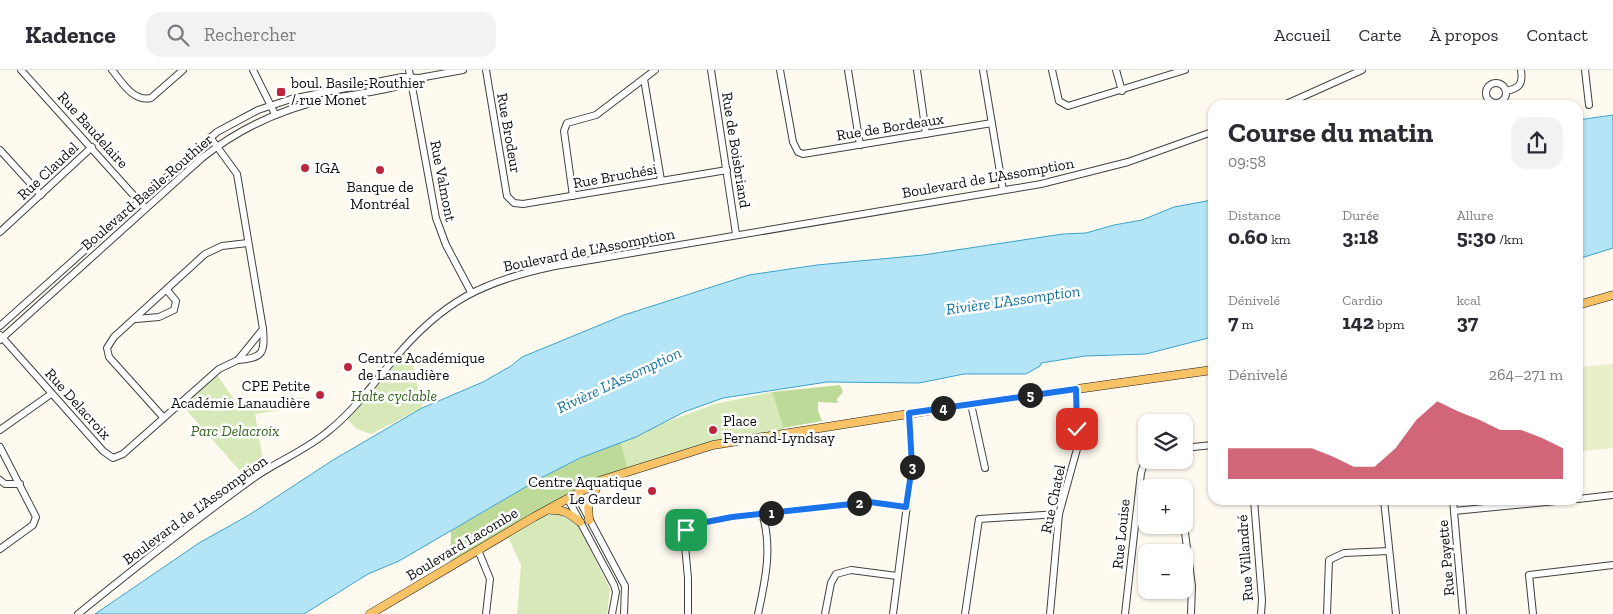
<!DOCTYPE html>
<html lang="fr">
<head>
<meta charset="utf-8">
<style>
  :root { --surface:#fff; --page:#f2f2f3; --text:#2b2b33; --muted:#7c7c81; --line:#e1e1e2; --accent:#bd263f }
  body { margin:0; font-family:"Zilla Slab",serif; background:var(--page); color:var(--text); height:100vh; display:flex; flex-direction:column; font-size:19px; white-space:nowrap }
  * { box-sizing:border-box; margin:0 }
  p { font-size:16px; color:var(--muted) }
  .icon { flex:none; width:28px; height:28px; fill:none; stroke:currentColor; stroke-width:2; stroke-linecap:round; stroke-linejoin:round }
  .map { position:relative; flex:1; overflow:hidden }
  .side { position:absolute; left:1208px; top:30px; width:375px; height:405px; display:flex; flex-direction:column; background:var(--surface); border-radius:15px; box-shadow:0 1px 4px #0004 }
  .side>* { flex:none }
  .fabs { position:absolute; left:1138px; top:344px; display:grid; gap:10px }
  .fabs a { display:grid; place-items:center; width:55px; height:55px; border-radius:10px; background:var(--surface); box-shadow:0 1px 4px #0004; font-size:25px }
  .pin { position:absolute; display:grid; place-items:center; width:42px; height:42px; color:#fff; margin:-21px; border-radius:10px; box-shadow:0 2px 8px #0006 }
  .km { position:absolute; width:25px; height:25px; margin:-12px; border-radius:50%; background:#222; color:#fff; font-size:14px; line-height:25px; text-align:center }
  .round { display:grid; place-items:center; flex:none; width:52px; height:52px; border-radius:15px; background:var(--page) }
  .headline { display:flex; align-items:center; justify-content:space-between; height:85px; padding:0 20px }
  h1 { font-size:28px; font-weight:700; line-height:38px }
  .stats { display:grid; grid-template-columns:repeat(3,1fr); gap:8px; height:85px; padding:5px 20px }
  .stats div { display:grid; align-content:center }
  .stats b { font-size:21px; font-weight:700 }
  .stats small { font-size:14px; font-weight:400 }
  .stats p { font-size:14px }
  .chart { height:140px; padding:10px 20px }
  .chart p { display:flex; justify-content:space-between }
  .chart svg { width:100%; height:90px; margin-top:5px; fill:var(--accent); opacity:.7 }
  header { display:flex; align-items:center; gap:30px; box-sizing:border-box; height:70px; padding:0 25px; background:var(--surface); border-bottom:1px solid var(--line) }
  header strong { font-size:24px }
  nav { display:flex; gap:28px; margin-inline-start:auto; font-size:18px }
  .search { width:350px; height:45px; background:var(--page); display:flex; align-items:center; gap:12px; box-sizing:border-box; padding:0 18px; border-radius:15px; color:var(--muted); font-size:19px }
  .map>svg:first-child { display:block }
</style>
</head>
<body>
<header>
<strong>Kadence</strong>
<div class="search"><svg class="icon" aria-label="search" viewBox="0 0 24 24"><circle cx="10" cy="10" r="6"/><path d="M15 15l6 6"/></svg>Rechercher</div>
<nav><a>Accueil</a><a>Carte</a><a>À propos</a><a>Contact</a></nav>
</header>
<div class="map">
<svg width="1613" height="544" viewBox="0 0 1613 544">
  <rect width="100%" height="100%" fill="#fffaef"/>
  <!-- green -->
  <g fill="#d7e9b8">
    <polygon points="408,272 422,338 371,364 357,359 345,347"/>
    <polygon points="217,305 241,339 303,327 305,337 255,344 264,396 246,408 182,335"/>
    <polygon points="772,322 784,362 715,374 628,401 620,369 715,334"/>
    <polygon points="560,444 578,455 610,519 607,544 517,544 521,495 506,463 540,446"/>
  </g>
  <!-- forest -->
  <g fill="#bdda98">
    <polygon points="840,315 843,322 837,329 838,333 818,332 818,341 822,351 783,358 772,322"/>
    <polygon points="620,369 628,401 602,410 450,500 451,461 541,408"/>
  </g>
  <!-- pitch -->
  <polygon fill="#e8f0ca" points="1613,294 1613,378 1583,381 1578,297"/>
  <!-- water -->
  <g fill="#b4e5f6" stroke="#3ba3cc">
    <polygon points="1613,45 1613,178 1578,189 1578,50"/>
    <polygon points="1212,130 1212,267 1146,284 1085,286 1041,293 1040,296 1026,304 964,304 919,313 827,312 723,328 684,342 636,367 580,388 541,408 399,491 368,504 304,544 95,544 199,473 249,445 333,390 422,338 483,312 511,296 522,287 624,245 749,205 817,195 923,185 1063,164 1086,163 1114,155 1142,150 1174,137"/>
  </g>
  <g fill="none" stroke-linecap="round" stroke-linejoin="round">
    <defs>
      <g id="minor">
        <polyline points="21,0 145,138"/>
        <path d="M112,0C122,12 133,32 151,28L183,0"/>
        <polyline points="253,0 275,44"/>
        <polyline points="409,0 436,148 446,175 471,222"/>
        <polyline points="486,0 507,126 514,133 523,134 727,100"/>
        <polyline points="711,0 736,164"/>
        <polyline points="780,0 793,72 798,82 803,84 992,53"/>
        <polyline points="848,0 860,75"/>
        <polyline points="917,0 926,64"/>
        <polyline points="983,0 1003,120"/>
        <polyline points="1052,0 1059,31 1068,36 1185,0"/>
        <polyline points="1116,0 1122,21"/>
        <polyline points="1585,0 1589,35"/>
        <polyline points="644,9 661,110"/>
        <circle cx="1496" cy="23" r="10"/>
        <path d="M1506,21C1520,18 1523,14 1521,0"/>
        <polyline points="1284,35 1362,0"/>
        <polyline points="0,80 41,125"/>
        <polyline points="573,126 564,61 567,53 596,45 655,0"/>
        <polyline points="0,162 92,77"/>
        <polyline points="136,249 159,247 174,240 176,231 167,220"/>
        <polyline points="0,256 217,62 258,40 291,29 402,7 419,8 463,0"/>
        <polyline points="0,265 103,381 113,388 123,384 219,299 238,290 263,259 237,104 210,67"/>
        <path d="M0,270L202,88C241,57 283,38 332,28C361,23 391,21 418,9"/>
        <path d="M238,290C263,288 265,283 263,259"/>
        <polyline points="971,334 985,398"/>
        <polyline points="163,347 109,287 107,278 114,267 205,184 222,176 248,173"/>
        <polyline points="0,360 51,324"/>
        <polyline points="0,377 36,447 33,455 0,479"/>
        <polyline points="1184,378 1212,375"/>
        <polyline points="0,410 5,414 20,414"/>
        <polyline points="576,424 625,516 624,544"/>
        <polyline points="568,429 614,515 616,522 612,544"/>
        <polyline points="1578,429 1613,425"/>
        <polyline points="1254,430 1262,530 1261,544"/>
        <polyline points="1384,430 1396,544"/>
        <polyline points="1453,430 1463,544"/>
        <polyline points="1454,441 1566,430"/>
        <polyline points="1136,447 1146,449"/>
        <polyline points="1184,455 1192,516 1191,544"/>
        <polyline points="478,480 490,509 486,544"/>
        <path d="M78,544C136,497 195,450 255,407C278,391 304,381 326,363C353,342 373,314 395,288C443,231 483,211 555,196L1041,114L1128,92L1212,62"/>
        <polyline points="688,544 688,508 684,465 691,455 732,447 870,432 906,437"/>
        <path d="M758,544C765,512 773,476 762,444"/>
        <polyline points="825,544 831,513 836,504 851,500 897,506"/>
        <polyline points="893,544 912,396 909,343"/>
        <polyline points="965,544 979,449 1059,444"/>
        <polyline points="1050,544 1059,444 1077,379 1076,319"/>
        <polyline points="1125,544 1141,403 1146,388"/>
        <polyline points="1327,544 1329,490 1344,483 1389,481"/>
        <polyline points="1533,544 1529,505 1613,495"/>
      </g>
      <g id="major">
        <polyline points="1578,235 1613,225"/>
        <path d="M551,440C564,439 570,444 580,452"/>
        <polyline points="589,450 588,434 599,413"/>
        <polyline points="370,544 534,447 602,410 713,375 971,334 1212,300"/>
      </g>
    </defs>
    <!-- minor casing -->
    <use href="#minor" stroke="#414141" stroke-width="8"/>
    <!-- major casing -->
    <use href="#major" stroke="#1f1f1f" stroke-width="9"/>
    <!-- minor -->
    <use href="#minor" stroke="#fff" stroke-width="6"/>
    <!-- major -->
    <use href="#major" stroke="#f7c366" stroke-width="8"/>
  </g>
  <g fill="none" stroke-linecap="round" stroke-linejoin="round">
    <defs>
      <polyline id="route" points="686,460 691,455 732,447 870,432 906,437 912,396 909,343 1076,319 1077,359"/>
    </defs>
    <!-- route casing -->
    <use href="#route" stroke="#fff" stroke-width="10"/>
    <!-- route -->
    <use href="#route" stroke="#1a73e8" stroke-width="6"/>
  </g>
  <!-- markers -->
  <g fill="#bd263f" stroke="#fff" stroke-width="2">
    <rect x="276" y="17" width="10" height="10" rx="2.5"/>
    <circle cx="305" cy="98" r="5"/>
    <circle cx="380" cy="100" r="5"/>
    <circle cx="348" cy="297" r="5"/>
    <circle cx="320" cy="325" r="5"/>
    <circle cx="713" cy="360" r="5"/>
    <circle cx="652" cy="421" r="5"/>
  </g>
  <g text-anchor="middle" dominant-baseline="central" stroke-width="5" stroke-linejoin="round" paint-order="stroke">
    <!-- poi labels -->
    <g font-size="15" fill="#0e0e0e" stroke="#fff" text-anchor="start">
      <text x="291" y="13">boul. Basile-Routhier<tspan x="291" dy="17">/ rue Monet</tspan></text>
      <text x="315" y="98">IGA</text>
      <text x="380" y="117" text-anchor="middle">Banque de<tspan x="380" dy="17">Montréal</tspan></text>
      <text x="358" y="288">Centre Académique<tspan x="358" dy="17">de Lanaudière</tspan></text>
      <text x="310" y="316" text-anchor="end">CPE Petite<tspan x="310" dy="17">Académie Lanaudière</tspan></text>
      <text x="723" y="351">Place<tspan x="723" dy="17">Fernand-Lyndsay</tspan></text>
      <text x="642" y="412" text-anchor="end">Centre Aquatique<tspan x="642" dy="17">Le Gardeur</tspan></text>
    </g>
    <!-- street labels -->
    <g font-size="15" fill="#0e0e0e" stroke="#fff">
      <text transform="translate(890 57) rotate(-9)">Rue de Bordeaux</text>
      <text transform="translate(93 60) rotate(48)">Rue Baudelaire</text>
      <text transform="translate(509 63) rotate(80)">Rue Brodeur</text>
      <text transform="translate(736 80) rotate(81)">Rue de Boisbriand</text>
      <text transform="translate(48 101) rotate(-43)">Rue Claudel</text>
      <text transform="translate(615 106) rotate(-10)">Rue Bruchési</text>
      <text transform="translate(988 108) rotate(-10)">Boulevard de L'Assomption</text>
      <text transform="translate(443 111) rotate(79)">Rue Valmont</text>
      <text transform="translate(147 122) rotate(-41)">Boulevard Basile-Routhier</text>
      <text transform="translate(589 180) rotate(-11)">Boulevard de L'Assomption</text>
      <text transform="translate(78 334) rotate(48)">Rue Delacroix</text>
      <text transform="translate(1053 429) rotate(-78)">Rue Chatel</text>
      <text transform="translate(195 440) rotate(-36)">Boulevard de L'Assomption</text>
      <text transform="translate(1121 464) rotate(-84)">Rue Louise</text>
      <text transform="translate(462 474) rotate(-31)">Boulevard Lacombe</text>
      <text transform="translate(1245 488) rotate(-94)">Rue Villandré</text>
      <text transform="translate(1446 488) rotate(-95)">Rue Payette</text>
    </g>
    <!-- park labels -->
    <g font-size="15" font-style="italic" fill="#35651e" stroke="#fff">
      <text x="394" y="326">Halte cyclable</text>
      <text x="235" y="361">Parc Delacroix</text>
    </g>
    <!-- water labels -->
    <g font-size="16" font-style="italic" fill="#17749f" stroke="#fff">
      <text transform="translate(1013 230) rotate(-8)">Rivière L'Assomption</text>
      <text transform="translate(619 310) rotate(-25)">Rivière L'Assomption</text>
    </g>
  </g>
</svg>
<div class="fabs">
<a><svg class="icon" aria-label="layers" viewBox="0 0 24 24"><path d="M12 4l9 5-9 5-9-5zM3 14l9 5 9-5"/></svg></a>
<a>+</a>
<a>−</a>
</div>
<div class="pin" style="left:686px;top:460px;background:#1e9e55"><svg class="icon" aria-label="arrive" viewBox="0 0 24 24"><path d="M6 21V4h12l-3 4 3 4H6"/></svg></div>
<div class="pin" style="left:1077px;top:359px;background:#d93025"><svg class="icon" aria-label="check" viewBox="0 0 24 24"><path d="M5 12l5 5 9-10"/></svg></div>
<b class="km" style="left:771px;top:443px">1</b>
<b class="km" style="left:859px;top:433px">2</b>
<b class="km" style="left:912px;top:397px">3</b>
<b class="km" style="left:943px;top:338px">4</b>
<b class="km" style="left:1030px;top:325px">5</b>
<section class="side">
<div class="headline"><div><h1>Course du matin</h1><p>09:58</p></div><a class="round"><svg class="icon" aria-label="share" viewBox="0 0 24 24"><path d="M12 15V3M7 8l5-5 5 5M5 13v7h14v-7"/></svg></a></div>
<div class="stats">
<div><p>Distance</p><b>0.60<small> km</small></b></div>
<div><p>Durée</p><b>3:18</b></div>
<div><p>Allure</p><b>5:30<small> /km</small></b></div>
</div>
<div class="stats">
<div><p>Dénivelé</p><b>7<small> m</small></b></div>
<div><p>Cardio</p><b>142<small> bpm</small></b></div>
<div><p>kcal</p><b>37</b></div>
</div>
<div class="chart"><p><span>Dénivelé</span>264–271 m</p>
<svg viewBox="0 0 160 44" preserveAspectRatio="none"><path d="M0 44V29L10 29L20 29L30 29L40 29L50 33L60 38L70 38L80 29L90 15L100 6L110 11L120 15L130 20L140 20L150 24L160 29V44z"/></svg>
</div>
</section>
</div>
</body>
</html>
